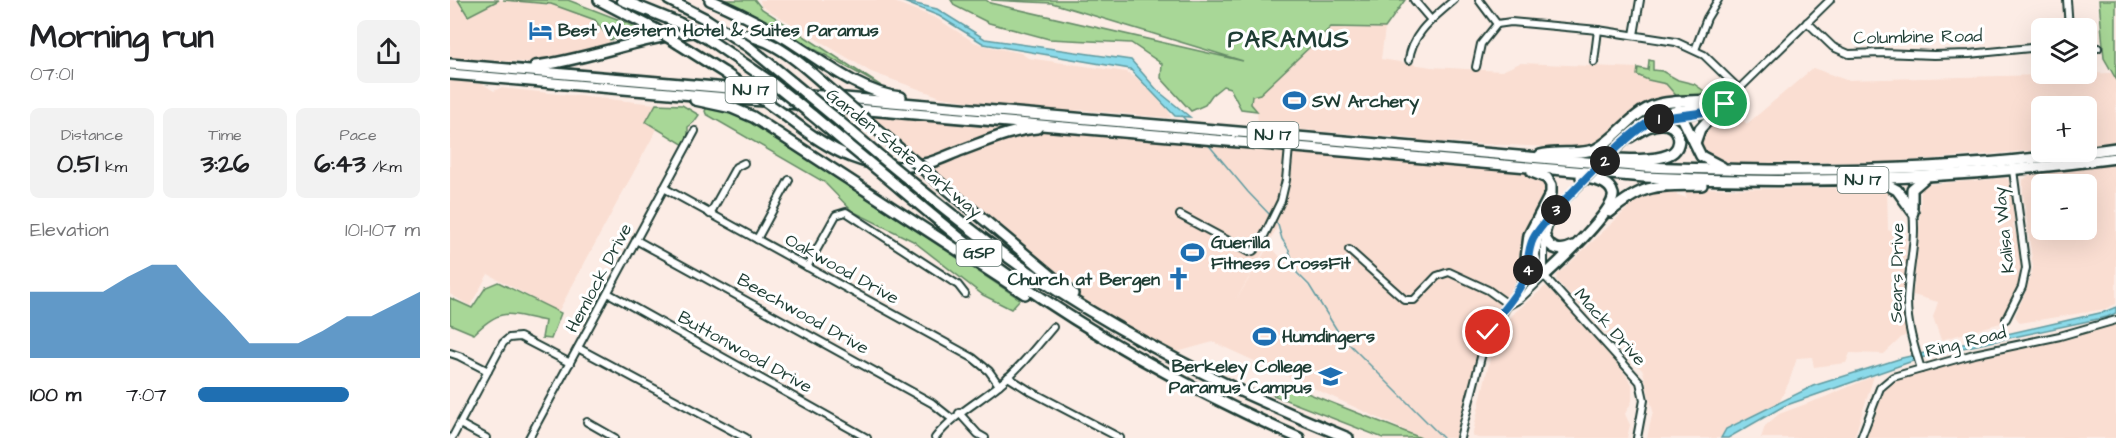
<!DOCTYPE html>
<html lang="en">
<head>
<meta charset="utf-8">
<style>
  :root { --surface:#fff; --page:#f2f2f2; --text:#202124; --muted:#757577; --accent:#1f6fb2 }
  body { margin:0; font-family:"Architects Daughter",sans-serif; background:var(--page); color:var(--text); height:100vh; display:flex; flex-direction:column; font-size:22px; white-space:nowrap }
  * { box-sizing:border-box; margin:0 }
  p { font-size:20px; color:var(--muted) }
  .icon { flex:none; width:33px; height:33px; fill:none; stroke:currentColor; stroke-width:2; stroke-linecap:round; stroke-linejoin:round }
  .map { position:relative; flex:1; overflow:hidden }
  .panel { display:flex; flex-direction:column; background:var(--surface); width:450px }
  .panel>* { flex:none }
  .tools { position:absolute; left:1581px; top:18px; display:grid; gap:12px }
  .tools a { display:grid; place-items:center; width:66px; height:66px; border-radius:9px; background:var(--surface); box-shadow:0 6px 24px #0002; font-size:30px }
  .pin { position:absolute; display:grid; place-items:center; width:51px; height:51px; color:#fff; margin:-26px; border:3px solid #fff; border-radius:50%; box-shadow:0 2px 6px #0007 }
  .km { position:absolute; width:30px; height:30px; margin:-15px; border-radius:50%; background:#222; color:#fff; font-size:16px; line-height:30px; text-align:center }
  .round { display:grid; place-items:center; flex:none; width:63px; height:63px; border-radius:9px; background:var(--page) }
  .overview { display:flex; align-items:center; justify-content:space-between; height:102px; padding:0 30px }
  h1 { font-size:33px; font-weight:800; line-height:45px }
  .metrics { display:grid; grid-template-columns:repeat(3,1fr); gap:9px; height:102px; padding:6px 30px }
  .metrics div { display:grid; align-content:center; border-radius:9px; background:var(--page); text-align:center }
  .metrics b { font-size:26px; font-weight:800 }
  .metrics small { font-size:16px; font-weight:400 }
  .metrics p { font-size:16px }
  .chart { height:168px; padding:12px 30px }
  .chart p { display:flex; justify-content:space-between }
  .chart svg { width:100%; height:108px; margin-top:6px; fill:var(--accent); opacity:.7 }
  ul { padding:0 30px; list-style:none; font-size:20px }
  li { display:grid; grid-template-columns:96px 72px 1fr; align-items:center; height:45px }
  li i { height:15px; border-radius:8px; background:var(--accent) }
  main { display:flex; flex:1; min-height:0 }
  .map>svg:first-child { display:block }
</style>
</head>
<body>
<main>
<section class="panel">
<div class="overview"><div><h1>Morning run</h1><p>07:01</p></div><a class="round"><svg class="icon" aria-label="share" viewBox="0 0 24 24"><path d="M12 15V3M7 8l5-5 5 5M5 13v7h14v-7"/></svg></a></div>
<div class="metrics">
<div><p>Distance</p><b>0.51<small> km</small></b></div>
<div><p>Time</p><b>3:26</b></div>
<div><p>Pace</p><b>6:43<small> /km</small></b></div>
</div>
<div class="chart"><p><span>Elevation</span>101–107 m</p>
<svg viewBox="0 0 160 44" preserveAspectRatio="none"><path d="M0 44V17L10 17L20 17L30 17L40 11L50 6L60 6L70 17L80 27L90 38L100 38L110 38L120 33L130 27L140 27L150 22L160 17V44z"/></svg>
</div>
<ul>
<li><b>100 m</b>7:07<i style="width:68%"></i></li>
</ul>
</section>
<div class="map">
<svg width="1666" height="438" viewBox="0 0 1666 438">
  <rect width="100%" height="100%" fill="#fcece5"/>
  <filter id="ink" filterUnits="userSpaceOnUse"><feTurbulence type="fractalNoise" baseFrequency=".0167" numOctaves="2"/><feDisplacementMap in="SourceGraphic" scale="12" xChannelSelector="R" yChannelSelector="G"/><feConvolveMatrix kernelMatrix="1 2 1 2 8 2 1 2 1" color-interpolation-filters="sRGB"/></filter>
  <g filter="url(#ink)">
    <!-- built -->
    <g fill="#faded2" fill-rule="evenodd">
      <polygon points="0,0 8,0 18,16 49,0 101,4 145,20 160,40 159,45 107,61 73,62 0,58"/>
      <polygon points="310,0 439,0 486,18 524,42 536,46 571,53 578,58 677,72 689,80 718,110 721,118 632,110 619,112 543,105 491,97 421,72 358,34 359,31 356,29 354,31 311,6"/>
      <polygon points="881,27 935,28 931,59 981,67 1052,71 1070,63 1188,68 1187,76 1198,80 1216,84 1230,100 1186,110 1140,149 971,141 960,138 814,127 808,124 807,111 801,104 802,96 810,94"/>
      <polygon points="1363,68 1396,80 1663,73 1666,79 1666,141 1637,145 1636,106 1592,106 1592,152 1597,152 1595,152 1577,151 1443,162 1283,163 1261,159 1251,149 1252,138 1259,127 1278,107 1297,124"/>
      <polygon points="0,80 33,84 44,91 50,88 206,104 196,122 207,129 108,312 38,274 20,306 0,294"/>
      <path d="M407,108L994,160L1085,172L1101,185L1084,221L1073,282L1041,328L1010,438H972L763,342L716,355L665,326L608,283ZM828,226L832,239L839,250L847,273L863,292L819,245L785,302Z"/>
      <path d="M1666,164V304L1655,309L1570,323L1565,316L1576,291L1583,267L1573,193V180L1578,176ZM1592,184H1636V230H1592Z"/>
      <polygon points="1555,178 1559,180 1561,188 1565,222 1563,224 1567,236 1572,272 1572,282 1558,321 1491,340 1483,317 1488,302 1463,295 1469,237 1471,185"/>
      <polygon points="1437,186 1438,230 1456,238 1454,311 1458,335 1452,337 1434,354 1400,353 1396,363 1364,367 1362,357 1347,358 1339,382 1329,403 1276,429 1271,438 1197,438 1203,411 1193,371 1106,280 1107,275 1194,193 1211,189 1237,198 1234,191 1243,188 1336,189"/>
      <polygon points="1096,286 1162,355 1182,384 1182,401 1175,414 1180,425 1177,438 1028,438 1022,436 1042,350 1050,331 1064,313"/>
      <polygon points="1666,320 1666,438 1411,438 1426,396 1443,377"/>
      <polygon points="1424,376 1404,438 1311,438 1315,426 1329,414 1375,397"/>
    </g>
    <!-- green -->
    <g fill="#a8d797" stroke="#648a66" stroke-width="1.5">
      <polygon points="8,0 49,0 18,16"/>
      <polygon points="53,0 118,0 175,22 195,33 160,40 145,20 101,4"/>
      <polygon points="265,0 305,0 312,9 431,86 303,15"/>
      <polygon points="501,0 536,0 540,3 793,61 602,3 541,0 955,0 935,28 881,27 810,94 802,96 801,104 807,111 791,109 780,88 773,86 762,95 755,105 741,111 711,78 712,64 681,43 599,39 539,23 505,6"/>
      <polygon points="1649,0 1666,0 1666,79 1654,58"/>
      <polygon points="1199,60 1203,61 1203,70 1212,71 1228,80 1244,84 1257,93 1254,98 1230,100 1216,84 1198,80 1187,75 1188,68 1198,70"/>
      <polygon points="206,104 232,105 249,115 244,122 238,127 238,137 234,145 196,122"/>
      <polygon points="257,107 286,115 307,126 570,299 561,309 533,295 463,241 402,211 374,182 256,114 255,111"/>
      <path d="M48,282L111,313L101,339L92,338L95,321C59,314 52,306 24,334L0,324V298L22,308L36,287Z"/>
      <polygon points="842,387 971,438 933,438 823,395"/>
    </g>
    <!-- water -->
    <g fill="#8bdaea" stroke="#609ba1" stroke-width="1.5">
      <polygon points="449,0 487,9 535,39 681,60 708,91 740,117 725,116 680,69 534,44 489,16"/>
      <polygon points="1666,307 1666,313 1657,317 1480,355 1334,406 1278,438 1271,438 1276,429 1363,386 1452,358 1654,312"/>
    </g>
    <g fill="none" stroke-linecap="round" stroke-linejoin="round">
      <!-- stream -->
      <g stroke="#609ba1" stroke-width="1.5">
        <polyline points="732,116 739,124"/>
        <polyline points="757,143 798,192 821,216"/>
        <polyline points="824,220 828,225 832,239 839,250 847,273 859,285 890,335 993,438"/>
      </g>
      <defs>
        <g id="minor">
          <polyline points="964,0 981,20"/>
          <polyline points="1029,0 1047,24"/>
          <polyline points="1617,0 1619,28"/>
          <polyline points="1357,22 1383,47 1399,54 1431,53 1484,55 1519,54 1592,47"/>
          <polyline points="1047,24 1061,22 1148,30 1226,42 1254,55 1289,89"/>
          <polyline points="1184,35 1190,0"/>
          <polyline points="1636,47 1648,48"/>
          <polyline points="1245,50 1257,18 1268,0"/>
          <path d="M959,60C962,32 985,17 1004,0"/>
          <polyline points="1144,62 1148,30"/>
          <polyline points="1026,67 1031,44 1047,24"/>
          <path d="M1203,121C1231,113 1264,119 1285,94"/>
          <polyline points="1198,122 1214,112 1266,103 1289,89 1380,0"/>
          <polyline points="1162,154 1182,135"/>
          <polyline points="214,188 523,358 539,371 549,385"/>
          <path d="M1463,212C1467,242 1458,270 1457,301C1457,325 1464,347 1471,369"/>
          <polyline points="260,214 286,167 294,163"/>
          <polyline points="730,215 799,252 803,251 810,244 831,201 836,180 839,147"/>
          <polyline points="1090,231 1086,255 1090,271 1190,382 1194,400 1187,438"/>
          <polyline points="307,239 339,180"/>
          <polyline points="186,240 482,403 502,419"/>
          <path d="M1081,245C1088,224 1119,197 1134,181"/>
          <polyline points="899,250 955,300 964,300 987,276 999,272 1038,290 1059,305"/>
          <polyline points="357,267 386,215 396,212 508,285 515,294"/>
          <polyline points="158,293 417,438"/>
          <polyline points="1061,304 1070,299 1094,276 1094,243 1100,220"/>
          <polyline points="1556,319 1572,287 1576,268 1563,170"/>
          <polyline points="128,348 296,438"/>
          <polyline points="0,353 9,356 38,371"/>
          <polyline points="558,377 580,391 670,438"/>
          <polyline points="509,413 528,434 535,438"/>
          <polyline points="137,422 165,438"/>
          <polyline points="10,424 36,438"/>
          <polyline points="2,438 53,343 59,338 70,337 120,363"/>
          <polyline points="79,438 245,131"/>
          <path d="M485,438C503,415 527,403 549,385C570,368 586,347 603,327"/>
          <polyline points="1010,438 1036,338 1074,281"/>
          <polyline points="1411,438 1430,388 1443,377 1524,354 1610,336 1666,320"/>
        </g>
        <g id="highway">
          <polyline points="149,0 205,29"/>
          <polyline points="172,0 229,23"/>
          <polyline points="219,0 256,19"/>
          <path d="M260,0C286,11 311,24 335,38C369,59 411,94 451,97"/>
          <polyline points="258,39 321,82"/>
          <polyline points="229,44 275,73"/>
          <polyline points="299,47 343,83"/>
          <path d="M0,64L1195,167C1288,170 1382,172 1476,167C1540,164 1603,157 1666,148"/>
          <path d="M85,66C159,58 245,10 317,42C338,52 355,67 372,82"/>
          <path d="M0,74L1194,177C1352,185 1509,179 1666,158"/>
          <polyline points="245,100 282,108 303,117 575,294"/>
          <polyline points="1228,109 1251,156 1272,167"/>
          <polyline points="362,115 399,146"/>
          <path d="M336,116C377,149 422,177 478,163C490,160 501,154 512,150C537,141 561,130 587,128"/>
          <polyline points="383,116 431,157"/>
          <polyline points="422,125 460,158"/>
          <polyline points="1245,143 1250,129 1270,107"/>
          <path d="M1090,155C1106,151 1133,155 1146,149C1168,138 1181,113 1206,105C1227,98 1253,103 1276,98"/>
          <path d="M1152,158C1170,159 1201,162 1218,155C1236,148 1230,122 1211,124C1200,124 1190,131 1180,137"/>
          <polyline points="478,173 623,294"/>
          <path d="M434,175C471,206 508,238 547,267C641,335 743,391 849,438"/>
          <path d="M453,175C494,208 535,242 579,272C679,340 787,393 898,438"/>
          <polyline points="1426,179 1447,190 1463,212"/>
          <polyline points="1462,207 1462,189 1476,177"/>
          <path d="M1160,212C1196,182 1208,186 1252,185"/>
          <path d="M1095,237C1101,251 1111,252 1123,246"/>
          <path d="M1094,276C1107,264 1167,209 1163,194C1160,181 1142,179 1131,177"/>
          <polyline points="1073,282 1079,235 1101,193 1101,185 1097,178 1082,172"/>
        </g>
      </defs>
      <!-- minor casing -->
      <use href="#minor" stroke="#1f3d34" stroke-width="10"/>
      <!-- highway casing -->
      <use href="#highway" stroke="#1f3d34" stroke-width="14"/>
      <!-- minor -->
      <use href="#minor" stroke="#fff" stroke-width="6"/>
      <!-- highway -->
      <use href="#highway" stroke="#fff" stroke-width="9"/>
      <defs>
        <polyline id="minor-bridge" points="1134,181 1162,154"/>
        <g id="highway-bridge">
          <polyline points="256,19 299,47"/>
          <polyline points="229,23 258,39"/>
          <polyline points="205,29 229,44"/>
          <polyline points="275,73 336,116"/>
          <polyline points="321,82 362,115"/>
          <polyline points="372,82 422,125"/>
          <polyline points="343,83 383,116"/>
          <polyline points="399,146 434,175"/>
          <polyline points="431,157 453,175"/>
          <polyline points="460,158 478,173"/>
        </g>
      </defs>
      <!-- minor-bridge casing -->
      <use href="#minor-bridge" stroke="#1f3d34" stroke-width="10" stroke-linecap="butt"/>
      <!-- highway-bridge casing -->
      <use href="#highway-bridge" stroke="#1f3d34" stroke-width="14" stroke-linecap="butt"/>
      <!-- minor-bridge -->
      <use href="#minor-bridge" stroke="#fff" stroke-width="6"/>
      <!-- highway-bridge -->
      <use href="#highway-bridge" stroke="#fff" stroke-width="9"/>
    </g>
  </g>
  <g fill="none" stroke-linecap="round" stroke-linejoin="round" filter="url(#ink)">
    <defs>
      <path id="route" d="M1038,332C1047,315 1063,301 1072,283C1080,269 1076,253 1083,239C1093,219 1180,131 1200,122C1224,112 1251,118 1275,104"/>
    </defs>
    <!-- route casing -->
    <use href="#route" stroke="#fff" stroke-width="12"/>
    <!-- route -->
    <use href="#route" stroke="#1f6fb2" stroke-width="8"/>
  </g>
  <!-- icons -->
  <defs>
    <symbol id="hotel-bare" viewBox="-9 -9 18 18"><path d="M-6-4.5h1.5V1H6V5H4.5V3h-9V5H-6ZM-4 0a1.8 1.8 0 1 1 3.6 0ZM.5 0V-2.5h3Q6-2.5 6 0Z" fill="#1f6fb2" stroke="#fff" stroke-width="2.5" paint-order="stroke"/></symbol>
    <symbol id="stadium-bare" viewBox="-9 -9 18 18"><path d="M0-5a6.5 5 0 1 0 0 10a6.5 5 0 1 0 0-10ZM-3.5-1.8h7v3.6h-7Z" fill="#1f6fb2" stroke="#fff" stroke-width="2.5" paint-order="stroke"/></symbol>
    <symbol id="church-bare" viewBox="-9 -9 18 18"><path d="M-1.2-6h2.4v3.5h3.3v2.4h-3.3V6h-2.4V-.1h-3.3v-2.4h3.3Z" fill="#1f6fb2" stroke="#fff" stroke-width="2.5" paint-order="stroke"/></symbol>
    <symbol id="university-bare" viewBox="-9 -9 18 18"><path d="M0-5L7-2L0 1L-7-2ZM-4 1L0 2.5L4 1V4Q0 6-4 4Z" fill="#1f6fb2" stroke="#fff" stroke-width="2.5" paint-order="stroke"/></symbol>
  </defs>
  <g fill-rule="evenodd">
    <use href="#hotel-bare" x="74" y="14" width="33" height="33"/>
    <use href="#stadium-bare" x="828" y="84" width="33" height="33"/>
    <use href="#stadium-bare" x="726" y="236" width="33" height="33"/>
    <use href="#church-bare" x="712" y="262" width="33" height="33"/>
    <use href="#stadium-bare" x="798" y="320" width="33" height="33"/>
    <use href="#university-bare" x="864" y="360" width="33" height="33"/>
  </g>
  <g text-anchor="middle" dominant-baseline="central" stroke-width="6" stroke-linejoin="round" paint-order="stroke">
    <!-- shield labels -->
    <g fill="#fff" stroke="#627771" stroke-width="1.5">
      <rect x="275.5" y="77" width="51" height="26" rx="4.5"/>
      <rect x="797.5" y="122" width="51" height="26" rx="4.5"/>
      <rect x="1387.5" y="167" width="51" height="26" rx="4.5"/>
      <rect x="506.5" y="240" width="45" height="26" rx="4.5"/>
    </g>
    <g font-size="16" font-weight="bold" fill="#1f3d34">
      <text x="301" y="90">NJ 17</text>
      <text x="823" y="135">NJ 17</text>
      <text x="1413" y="180">NJ 17</text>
      <text x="529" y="253">GSP</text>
    </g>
    <!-- poi labels -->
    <g font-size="18" font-weight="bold" fill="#1f3d34" stroke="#fff" text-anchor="start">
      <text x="108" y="30">Best Western Hotel &amp; Suites Paramus</text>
      <text x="862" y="101">SW Archery</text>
      <text x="761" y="242">Guerilla<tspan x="761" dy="21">Fitness CrossFit</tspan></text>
      <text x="710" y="279" text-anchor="end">Church at Bergen</text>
      <text x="832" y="336">Humdingers</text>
      <text x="862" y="366" text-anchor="end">Berkeley College<tspan x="862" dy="21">Paramus Campus</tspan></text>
    </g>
    <!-- street labels -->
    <g font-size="18" fill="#1f3d34" stroke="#fff">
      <text transform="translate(1468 37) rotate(-1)">Columbine Road</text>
      <text transform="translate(454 153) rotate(39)">Garden State Parkway</text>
      <text transform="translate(1554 230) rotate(-96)">Kalisa Way</text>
      <text transform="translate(392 269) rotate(29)">Oakwood Drive</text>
      <text transform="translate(1447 273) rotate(-89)">Sears Drive</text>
      <text transform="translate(149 278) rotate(-62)">Hemlock Drive</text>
      <text transform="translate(353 314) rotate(29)">Beechwood Drive</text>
      <text transform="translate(1160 327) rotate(48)">Mack Drive</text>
      <text transform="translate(1516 342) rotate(-14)">Ring Road</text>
      <text transform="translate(295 352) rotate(29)">Buttonwood Drive</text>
    </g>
    <!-- district labels -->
    <g font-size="24" font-weight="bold" letter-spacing="1.5" fill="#1f3d34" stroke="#fff">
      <text x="839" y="40">PARAMUS</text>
    </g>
  </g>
</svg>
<div class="tools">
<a><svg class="icon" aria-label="layers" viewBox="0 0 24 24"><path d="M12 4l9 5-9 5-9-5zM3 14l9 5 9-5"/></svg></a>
<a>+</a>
<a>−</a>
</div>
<div class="pin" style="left:1275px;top:104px;background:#1e9e55"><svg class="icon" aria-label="arrive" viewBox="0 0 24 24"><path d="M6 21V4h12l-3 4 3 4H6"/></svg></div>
<div class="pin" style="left:1038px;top:332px;background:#d93025"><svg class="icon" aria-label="check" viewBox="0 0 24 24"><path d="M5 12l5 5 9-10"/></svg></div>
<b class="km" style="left:1209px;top:119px">1</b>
<b class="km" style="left:1155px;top:161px">2</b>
<b class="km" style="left:1106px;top:210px">3</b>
<b class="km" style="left:1078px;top:270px">4</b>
</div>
</main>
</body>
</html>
